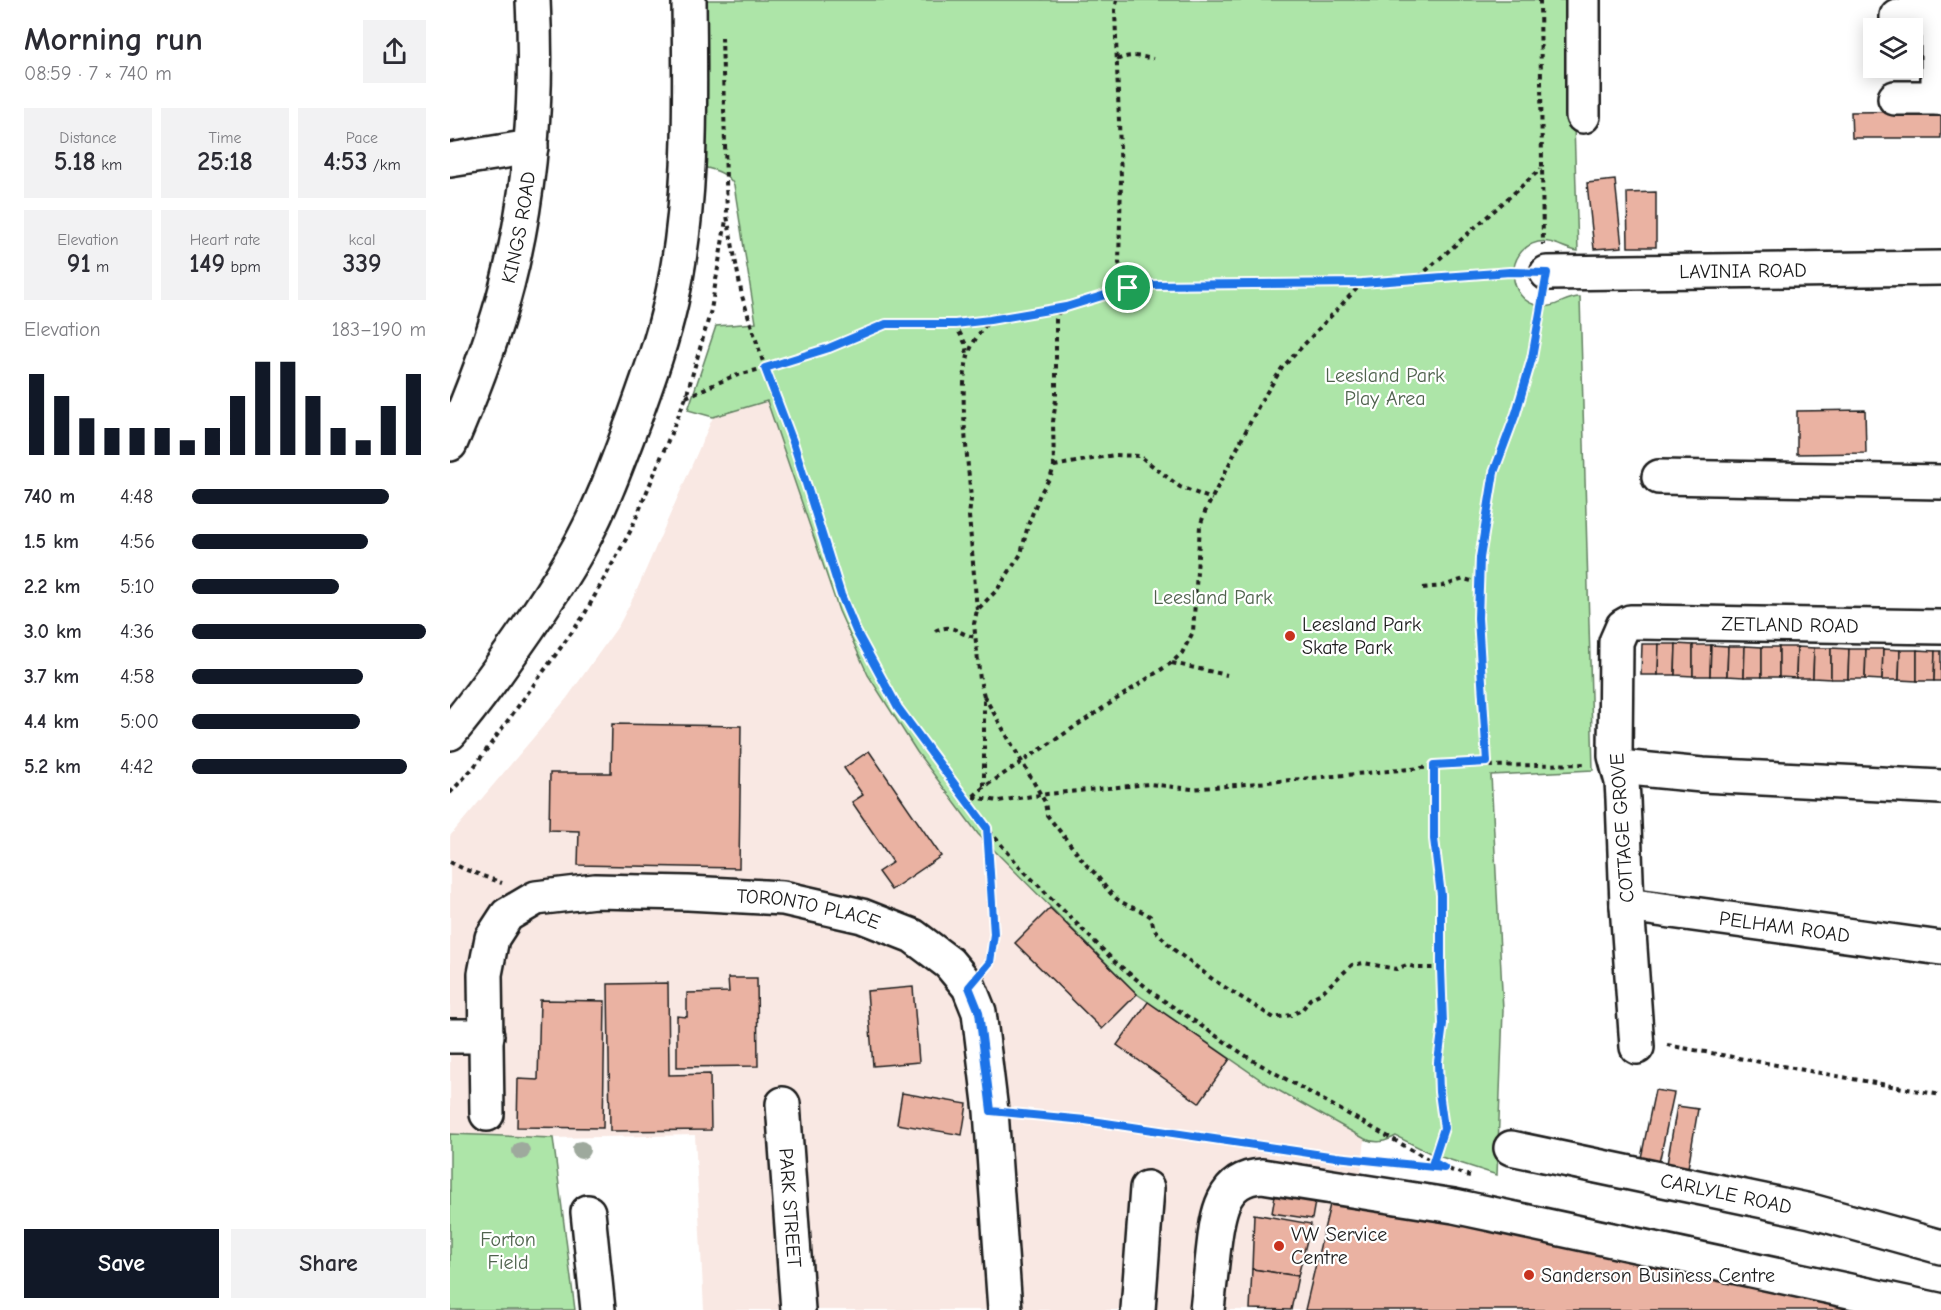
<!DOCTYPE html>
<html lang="en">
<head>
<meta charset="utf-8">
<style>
  :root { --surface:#fff; --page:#f2f2f3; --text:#2b2b33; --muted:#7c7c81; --accent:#111827 }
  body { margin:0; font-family:"Comic Neue",sans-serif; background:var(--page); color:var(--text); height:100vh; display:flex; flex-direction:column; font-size:22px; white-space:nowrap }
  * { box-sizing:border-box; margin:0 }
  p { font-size:20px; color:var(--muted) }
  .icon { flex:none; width:33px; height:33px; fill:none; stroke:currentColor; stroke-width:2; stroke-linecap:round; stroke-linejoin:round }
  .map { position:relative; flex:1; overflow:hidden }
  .side { display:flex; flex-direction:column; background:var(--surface); width:450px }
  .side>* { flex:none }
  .controls { position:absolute; left:1413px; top:18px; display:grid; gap:12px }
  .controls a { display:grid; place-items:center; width:60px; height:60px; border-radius:0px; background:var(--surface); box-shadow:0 3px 15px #0003; font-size:30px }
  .pin { position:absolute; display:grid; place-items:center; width:51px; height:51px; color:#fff; margin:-26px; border:3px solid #fff; border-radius:50%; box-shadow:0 2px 6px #0007 }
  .round { display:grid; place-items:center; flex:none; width:63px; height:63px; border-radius:0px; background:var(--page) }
  .overview { display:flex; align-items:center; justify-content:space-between; height:102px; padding:0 24px }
  h1 { font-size:33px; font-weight:700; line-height:45px }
  .metrics { display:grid; grid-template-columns:repeat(3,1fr); gap:9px; height:102px; padding:6px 24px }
  .metrics div { display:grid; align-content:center; border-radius:0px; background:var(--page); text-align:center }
  .metrics b { font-size:26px; font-weight:700 }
  .metrics small { font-size:16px; font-weight:400 }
  .metrics p { font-size:16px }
  .chart { height:168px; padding:12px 24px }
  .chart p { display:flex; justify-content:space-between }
  .chart svg { width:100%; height:108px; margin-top:6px; stroke:var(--accent); stroke-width:6 }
  .cta { display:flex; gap:12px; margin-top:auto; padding:12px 24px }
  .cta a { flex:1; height:69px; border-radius:0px; background:var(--accent); color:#fff; font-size:24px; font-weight:700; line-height:69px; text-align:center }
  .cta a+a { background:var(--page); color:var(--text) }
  ul { padding:0 24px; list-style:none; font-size:20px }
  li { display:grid; grid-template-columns:96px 72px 1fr; align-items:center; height:45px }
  li i { height:15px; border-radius:8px; background:var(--accent) }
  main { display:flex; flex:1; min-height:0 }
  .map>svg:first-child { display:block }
</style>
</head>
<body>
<main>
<section class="side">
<div class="overview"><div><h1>Morning run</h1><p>08:59 · 7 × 740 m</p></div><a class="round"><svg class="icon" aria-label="share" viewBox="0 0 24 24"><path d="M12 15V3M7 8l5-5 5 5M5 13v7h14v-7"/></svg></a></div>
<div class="metrics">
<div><p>Distance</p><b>5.18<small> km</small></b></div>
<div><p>Time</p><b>25:18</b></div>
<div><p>Pace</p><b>4:53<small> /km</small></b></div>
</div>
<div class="metrics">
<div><p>Elevation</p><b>91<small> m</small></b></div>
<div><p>Heart rate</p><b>149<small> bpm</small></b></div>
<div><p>kcal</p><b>339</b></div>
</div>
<div class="chart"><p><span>Elevation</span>183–190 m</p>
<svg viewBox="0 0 160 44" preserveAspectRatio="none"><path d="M5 44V11M15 44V20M25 44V29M35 44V33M45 44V33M55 44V33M65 44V38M75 44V33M85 44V20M95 44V6M105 44V6M115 44V20M125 44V33M135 44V38M145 44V24M155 44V11"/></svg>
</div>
<ul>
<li><b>740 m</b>4:48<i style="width:84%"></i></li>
<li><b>1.5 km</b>4:56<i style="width:75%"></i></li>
<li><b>2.2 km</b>5:10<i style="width:63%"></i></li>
<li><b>3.0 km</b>4:36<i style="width:100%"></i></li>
<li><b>3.7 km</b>4:58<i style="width:73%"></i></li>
<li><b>4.4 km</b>5:00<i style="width:72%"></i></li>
<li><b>5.2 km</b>4:42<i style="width:92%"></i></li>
</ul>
<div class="cta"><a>Save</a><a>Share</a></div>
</section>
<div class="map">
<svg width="1491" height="1310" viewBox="0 0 1491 1310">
  <rect width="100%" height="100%" fill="#fff"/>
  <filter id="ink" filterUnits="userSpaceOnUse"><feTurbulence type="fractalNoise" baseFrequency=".0167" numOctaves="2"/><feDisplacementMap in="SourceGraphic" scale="12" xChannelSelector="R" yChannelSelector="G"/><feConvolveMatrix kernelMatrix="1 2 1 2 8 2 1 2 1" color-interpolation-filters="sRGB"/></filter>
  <g filter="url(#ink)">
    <!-- built -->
    <polygon fill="#f9e8e3" points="317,401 389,611 418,675 467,752 528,834 687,994 817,1084 915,1139 911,1173 1064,1201 1491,1299 1491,1310 254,1310 245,1135 103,1138 0,1134 0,836 117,698 169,625 186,592 263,417"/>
    <!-- green -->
    <g fill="#ade5a8" stroke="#648062" stroke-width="1.5">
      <path d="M252,0H1120L1128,251C1114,250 1104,239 1088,242C1054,250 1056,301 1090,306C1105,309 1115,297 1130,297L1143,770L1041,775L1053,1010L1047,1175L982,1154L946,1136C935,1142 926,1144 915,1139L817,1084L687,994L528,834L467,752L418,675L389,611L317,401L263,417L238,410L266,326L306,323L284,185C278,173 264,169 252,167Z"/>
      <polygon points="0,1134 103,1138 125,1310 0,1310"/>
    </g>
    <!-- building -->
    <g fill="#eab2a2" stroke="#1c1c1c" stroke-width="1.5">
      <polygon points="1491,111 1491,138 1402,138 1401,112"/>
      <polygon points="1165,180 1172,247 1144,249 1137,183"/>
      <polygon points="1206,192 1206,247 1178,247 1177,193"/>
      <polygon points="1415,410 1416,453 1347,454 1347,411"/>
      <polygon points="1192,644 1209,644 1208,675 1191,675"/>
      <polygon points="1209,644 1226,644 1225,675 1208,675"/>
      <polygon points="1226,644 1243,645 1243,676 1225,675"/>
      <polygon points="1243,645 1261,645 1260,676 1243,676"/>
      <polygon points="1261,645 1278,646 1277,676 1260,676"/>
      <polygon points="1278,646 1295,646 1294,677 1277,676"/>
      <polygon points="1295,646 1312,647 1312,677 1294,677"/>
      <rect x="1312" y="647" width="17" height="30"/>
      <polygon points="1329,647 1347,647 1346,678 1329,677"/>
      <polygon points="1347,647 1364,648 1363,678 1346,678"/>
      <polygon points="1364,648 1381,648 1381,679 1363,678"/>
      <polygon points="1381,648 1399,649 1398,679 1381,679"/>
      <polygon points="1399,649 1416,649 1415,679 1398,679"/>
      <polygon points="1416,649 1433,649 1432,680 1415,679"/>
      <polygon points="1433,649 1450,650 1449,680 1432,680"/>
      <polygon points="1450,650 1467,650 1467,681 1449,680"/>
      <polygon points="1467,650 1485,651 1484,681 1467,681"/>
      <polygon points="1485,651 1491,651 1491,681 1484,681"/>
      <polygon points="162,724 291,726 289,868 128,865 129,831 99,830 100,773 161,773"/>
      <polygon points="419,751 491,856 441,890 428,872 443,862 402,802 413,795 394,768"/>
      <polygon points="600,908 687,994 652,1029 565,943"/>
      <polygon points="278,978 307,978 308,1066 227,1067 227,1016 237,1017 237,993 279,992"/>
      <polygon points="218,983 219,1075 260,1074 261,1130 160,1131 158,984"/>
      <polygon points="463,987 469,1062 423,1066 417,991"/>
      <polygon points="90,1000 155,1001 153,1128 67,1127 68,1079 88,1080"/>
      <polygon points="698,1002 780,1059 749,1103 667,1045"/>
      <polygon points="1205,1090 1224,1093 1209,1163 1191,1158"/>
      <polygon points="452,1093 517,1104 512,1135 447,1124"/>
      <polygon points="1227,1106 1248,1109 1238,1168 1217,1164"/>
      <polygon points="826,1190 866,1196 862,1219 822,1213"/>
      <polygon points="882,1196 1088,1241 1091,1228 1444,1310 855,1310"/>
      <polygon points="804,1214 861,1224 848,1276 802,1269"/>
      <polygon points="802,1269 848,1276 841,1310 800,1309"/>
    </g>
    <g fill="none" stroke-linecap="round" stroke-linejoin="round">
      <defs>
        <g id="minor">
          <polyline points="1488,0 1488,98"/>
          <polyline points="1447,28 1447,16 1488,16"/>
          <polyline points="1445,98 1491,98"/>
          <polyline points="1133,116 1133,0"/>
          <polyline points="0,160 81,147"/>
          <path id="s1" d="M1097,273L1491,268"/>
          <path id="s2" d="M0,444C22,393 43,340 57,285C81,192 88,96 83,0"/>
          <polyline points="1209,477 1491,482"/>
          <path d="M0,733C28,700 53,664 78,628C98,598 119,568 135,536C155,498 169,458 184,419C198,380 212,342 221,302C243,205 240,99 239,0"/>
          <polyline points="1169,767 1252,775 1491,787"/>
          <path id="s3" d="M1177,905L1491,948"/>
          <polyline points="0,1036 37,1036"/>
          <path id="s4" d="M1187,1047L1177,905L1173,799L1172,782L1165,756L1166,642L1173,626L1180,622H1189L1491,627"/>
          <path id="s5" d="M333,1104L348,1310"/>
          <path id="s6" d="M37,1114L35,974L42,938L57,915L86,898L145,891L238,893L333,898L412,916L463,936L499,963L519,987L529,1012L541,1111L555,1310"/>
          <path id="s7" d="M1061,1148L1361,1211L1491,1247"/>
          <polyline points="138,1212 148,1310"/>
          <polyline points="688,1310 697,1188"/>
          <path d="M757,1310C759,1291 761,1273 763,1254C767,1220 769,1178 812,1176L1004,1206L1488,1310"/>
        </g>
      </defs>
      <!-- minor casing -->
      <use href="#minor" stroke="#1c1c1c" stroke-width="38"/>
      <!-- path -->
      <g stroke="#1c1c1c" stroke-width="4" stroke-dasharray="4.5 4.5" stroke-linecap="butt">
        <polyline points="667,0 665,10 671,178 669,263 678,287"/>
        <polyline points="1090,0 1093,245"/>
        <polyline points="272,37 277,216 292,296 315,368 343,442 391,595 406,631 448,708 537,828 571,868 664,961 707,996 802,1060 994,1168 1020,1176"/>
        <path d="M667,60C679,54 690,56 703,59"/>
        <polyline points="969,277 1091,169"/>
        <polyline points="1093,300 1082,358 1066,413 1044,472 1030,558 1028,618 1037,766 1136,764"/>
        <polyline points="505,324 515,343 517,354"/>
        <polyline points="236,397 281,377 347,359 437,324 505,324 540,320 616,307 678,287 700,285 912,283 1069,272"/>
        <polyline points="604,466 664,455 690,456 730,487 762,499"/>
        <polyline points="973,588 993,586 1014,579 1029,583"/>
        <path d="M527,610L519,516L521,499C518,461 508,390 518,356C522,342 530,332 539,321"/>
        <path d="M485,631C505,622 507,635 526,637"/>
        <polyline points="722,663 777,675"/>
        <path d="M534,696L595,802L597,815L638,867C650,876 655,890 667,899C677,907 691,909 701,917L704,929L723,949L765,981L824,1018L841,1015L852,1010L860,999L871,993L902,965L914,963L946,969L957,965L968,968H991"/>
        <polyline points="534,786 534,696 530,680 524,624 527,610 547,590 571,554 578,525 590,494 601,476 604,466 603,422 606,399 606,319 608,313 615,308"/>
        <polyline points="0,793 24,767 133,617 181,530 236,397 261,310 276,220"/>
        <polyline points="523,797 548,801 597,794 699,784 742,789 1037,762"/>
        <polyline points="517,802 534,787 721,663 732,653 743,632 750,526 755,512 810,403 832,368 912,283"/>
        <polyline points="537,829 544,934 540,962 538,964"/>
        <polyline points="0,862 14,869 52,883"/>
        <polyline points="1217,1045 1491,1095"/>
        <polyline points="570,1113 635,1120 806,1144"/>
        <polyline points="983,1162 994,1128 989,1092 988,1062 993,1024 991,968 991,895 984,839 984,765"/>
        <polyline points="939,1163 994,1168"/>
      </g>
      <!-- minor -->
      <use href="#minor" stroke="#fff" stroke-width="33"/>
    </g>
    <!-- trees -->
    <g fill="#9ea99d">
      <circle cx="131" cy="1150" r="9"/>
      <circle cx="71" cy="1151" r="9"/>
    </g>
  </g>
  <g fill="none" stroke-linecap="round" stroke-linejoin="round" filter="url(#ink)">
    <defs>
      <polygon id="route" points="1060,272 1097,273 1082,358 1066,413 1044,472 1030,558 1028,618 1037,762 984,765 984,839 991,895 991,968 993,1024 988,1062 989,1092 994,1128 983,1162 994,1168 886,1157 635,1120 541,1111 529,1012 519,987 540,962 544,934 537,828 448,708 406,631 391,595 343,442 315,368 379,348 436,324 505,324 540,320 616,307 678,288 700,285 912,283"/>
    </defs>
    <!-- route casing -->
    <use href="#route" stroke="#fff" stroke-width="12"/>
    <!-- route -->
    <use href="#route" stroke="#1a73e8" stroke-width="8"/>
  </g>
  <!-- markers -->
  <g fill="#c8321e" stroke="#fff" stroke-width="2">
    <circle cx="840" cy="636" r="6"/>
    <circle cx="829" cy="1246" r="6"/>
    <circle cx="1079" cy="1275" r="6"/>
  </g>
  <g text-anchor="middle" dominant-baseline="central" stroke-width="4.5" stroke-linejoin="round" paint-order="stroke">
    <!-- street labels -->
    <g font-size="20" fill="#1c1c1c" stroke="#fff">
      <text stroke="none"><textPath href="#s2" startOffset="228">KINGS ROAD</textPath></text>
      <text stroke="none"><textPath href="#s1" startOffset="196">LAVINIA ROAD</textPath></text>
      <text stroke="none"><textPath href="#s4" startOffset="592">ZETLAND ROAD</textPath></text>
      <text transform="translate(1172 828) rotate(-94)">COTTAGE GROVE</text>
      <text stroke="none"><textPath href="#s6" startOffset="512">TORONTO PLACE</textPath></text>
      <text stroke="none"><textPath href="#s3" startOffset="159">PELHAM ROAD</textPath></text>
      <text stroke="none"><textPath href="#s7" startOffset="220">CARLYLE ROAD</textPath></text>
      <text stroke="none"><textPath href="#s5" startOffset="104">PARK STREET</textPath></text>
    </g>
    <!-- park labels -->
    <g font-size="20" fill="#4f624d" stroke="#fff">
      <text x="935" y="375">Leesland Park<tspan x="935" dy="23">Play Area</tspan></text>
      <text x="763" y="597">Leesland Park</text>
      <text x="58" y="1239">Forton<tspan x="58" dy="23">Field</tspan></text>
    </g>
    <!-- poi labels -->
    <g font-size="20" fill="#1c1c1c" stroke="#fff" text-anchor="start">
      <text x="852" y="624">Leesland Park<tspan x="852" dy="23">Skate Park</tspan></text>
      <text x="841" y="1234">VW Service<tspan x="841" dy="23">Centre</tspan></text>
      <text x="1091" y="1275">Sanderson Business Centre</text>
    </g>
  </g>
</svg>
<div class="controls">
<a><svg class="icon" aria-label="layers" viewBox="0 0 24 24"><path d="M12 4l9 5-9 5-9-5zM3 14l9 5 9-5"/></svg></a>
</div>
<div class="pin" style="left:678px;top:288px;background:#1e9e55"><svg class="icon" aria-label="arrive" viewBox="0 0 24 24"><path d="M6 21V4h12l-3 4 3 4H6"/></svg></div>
</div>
</main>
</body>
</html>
